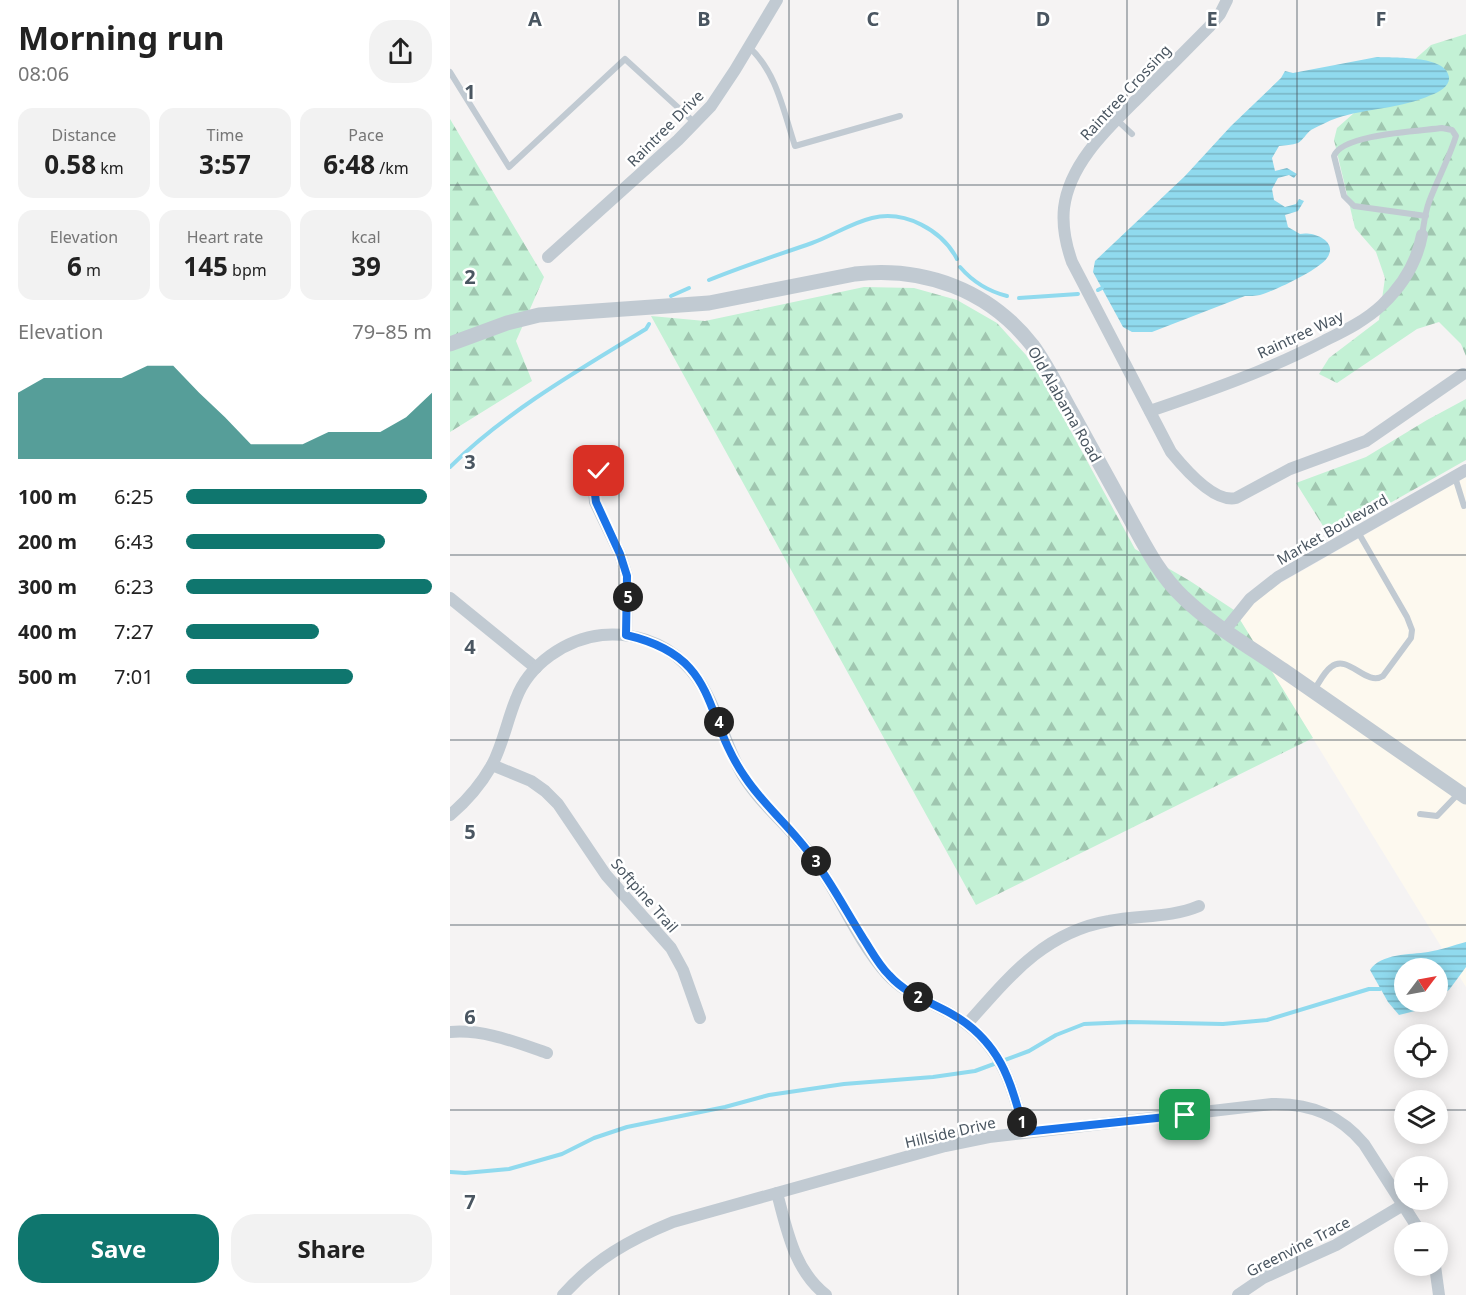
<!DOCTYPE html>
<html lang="en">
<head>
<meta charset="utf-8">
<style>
  :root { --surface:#fff; --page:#f2f2f2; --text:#222; --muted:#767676; --accent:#0f766e }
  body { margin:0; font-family:"Noto Sans",sans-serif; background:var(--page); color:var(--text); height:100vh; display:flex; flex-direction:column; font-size:22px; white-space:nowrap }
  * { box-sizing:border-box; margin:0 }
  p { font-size:20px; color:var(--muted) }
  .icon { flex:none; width:33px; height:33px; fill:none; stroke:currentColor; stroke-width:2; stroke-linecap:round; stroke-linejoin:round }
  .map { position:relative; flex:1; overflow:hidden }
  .details { display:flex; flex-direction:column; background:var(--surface); width:450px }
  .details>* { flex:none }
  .needle { width:39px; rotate:58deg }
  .buttons { position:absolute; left:944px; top:958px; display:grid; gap:12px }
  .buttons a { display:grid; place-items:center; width:54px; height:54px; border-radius:50%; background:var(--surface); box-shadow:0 3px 15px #0003; font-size:30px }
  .pin { position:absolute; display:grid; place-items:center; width:51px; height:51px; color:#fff; margin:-26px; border-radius:12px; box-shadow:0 3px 9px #0006 }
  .km { position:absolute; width:30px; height:30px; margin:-15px; border-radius:50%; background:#222; color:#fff; font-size:16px; line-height:30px; text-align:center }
  .round { display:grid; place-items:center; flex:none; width:63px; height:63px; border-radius:24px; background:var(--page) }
  .summary { display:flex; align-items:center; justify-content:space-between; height:102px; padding:0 18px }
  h1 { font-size:33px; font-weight:700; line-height:45px }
  .metrics { display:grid; grid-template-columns:repeat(3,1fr); gap:9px; height:102px; padding:6px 18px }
  .metrics div { display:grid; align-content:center; border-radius:15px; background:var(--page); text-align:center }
  .metrics b { font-size:26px; font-weight:700 }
  .metrics small { font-size:16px; font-weight:400 }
  .metrics p { font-size:16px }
  .chart { height:168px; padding:12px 18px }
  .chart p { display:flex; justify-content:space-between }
  .chart svg { width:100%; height:108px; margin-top:6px; fill:var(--accent); opacity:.7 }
  .button { display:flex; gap:12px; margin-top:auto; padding:12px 18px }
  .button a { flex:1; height:69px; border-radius:24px; background:var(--accent); color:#fff; font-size:24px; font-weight:700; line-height:69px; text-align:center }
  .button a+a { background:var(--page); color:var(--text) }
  ul { padding:0 18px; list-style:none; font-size:20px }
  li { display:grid; grid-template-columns:96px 72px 1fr; align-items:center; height:45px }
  li i { height:15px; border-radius:8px; background:var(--accent) }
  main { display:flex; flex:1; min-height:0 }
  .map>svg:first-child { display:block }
</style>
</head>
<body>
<main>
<section class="details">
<div class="summary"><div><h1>Morning run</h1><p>08:06</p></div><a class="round"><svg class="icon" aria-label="share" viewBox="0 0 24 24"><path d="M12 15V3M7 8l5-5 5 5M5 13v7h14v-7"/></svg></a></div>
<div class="metrics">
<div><p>Distance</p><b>0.58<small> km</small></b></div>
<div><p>Time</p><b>3:57</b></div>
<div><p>Pace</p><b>6:48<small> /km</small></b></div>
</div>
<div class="metrics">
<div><p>Elevation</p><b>6<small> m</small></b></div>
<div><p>Heart rate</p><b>145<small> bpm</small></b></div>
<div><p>kcal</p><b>39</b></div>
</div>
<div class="chart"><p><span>Elevation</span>79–85 m</p>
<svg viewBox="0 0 160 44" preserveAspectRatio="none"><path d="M0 44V17L10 11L20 11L30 11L40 11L50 6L60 6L70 17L80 27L90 38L100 38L110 38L120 33L130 33L140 33L150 27L160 17V44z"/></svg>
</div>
<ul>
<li><b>100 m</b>6:25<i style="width:98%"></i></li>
<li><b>200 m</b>6:43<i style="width:81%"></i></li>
<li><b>300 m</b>6:23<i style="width:100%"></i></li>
<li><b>400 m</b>7:27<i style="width:54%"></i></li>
<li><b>500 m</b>7:01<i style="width:68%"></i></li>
</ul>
<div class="button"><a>Save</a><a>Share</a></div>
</section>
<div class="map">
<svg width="1016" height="1295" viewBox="0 0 1016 1295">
  <defs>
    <pattern id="forest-firs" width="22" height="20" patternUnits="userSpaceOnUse" patternTransform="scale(1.5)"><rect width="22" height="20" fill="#c3f1d5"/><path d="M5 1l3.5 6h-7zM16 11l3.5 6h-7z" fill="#a0c6b0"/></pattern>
    <pattern id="water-rules" width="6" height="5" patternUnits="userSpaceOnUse" patternTransform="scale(1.5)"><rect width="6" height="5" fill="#90daee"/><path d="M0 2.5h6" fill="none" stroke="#78b4c4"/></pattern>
  </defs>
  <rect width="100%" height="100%" fill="#f5f3f3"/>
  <!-- commercial -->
  <polygon fill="#fdf9ef" points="1016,477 1016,987 784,610"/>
  <!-- forest -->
  <g fill="url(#forest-firs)">
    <polygon points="1016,34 1016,356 1011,344 989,322 967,329 887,383 869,374 879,358 929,320 935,278 926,252 905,228 884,140 887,128 981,45"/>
    <polygon points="0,119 94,277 66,341 82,381 0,432"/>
    <polygon points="414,287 464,288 507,300 547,323 576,355 600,393 685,549 740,581 784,610 863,738 526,905 201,316 255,321"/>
    <polygon points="1016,399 1016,460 880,537 846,483 916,457 977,420"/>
  </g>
  <!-- water -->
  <g fill="url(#water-rules)">
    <path d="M927,57C943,58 996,55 999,77C1000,86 989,92 981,95C951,109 917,108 887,118C878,121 869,126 861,130C856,134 853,140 848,143C842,145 835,145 829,146L822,158L825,171L837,168L847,174L844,178L839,175L828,178L822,189L824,200L835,207L846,204L849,199L854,201L848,211L835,215L838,227L850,234C863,231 889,241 877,258C869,270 824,291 810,295C805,296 800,296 795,296L702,332H682L673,327L643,272L645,261L735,176L781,126L831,78L835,71L843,73Z"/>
    <path d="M1016,942V967L999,990L987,997V969H954V1002H980L965,1011L949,1015L938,1002L920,970C931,953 960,955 978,952C991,950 1004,945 1016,942Z"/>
  </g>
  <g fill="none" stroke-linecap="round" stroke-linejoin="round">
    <!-- stream -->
    <g stroke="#90daee" stroke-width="4">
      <path d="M510,267C523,282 537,291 557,296"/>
      <path d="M259,280C293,266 328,255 362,243C382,236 401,223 422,218C455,210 492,230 507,259"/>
      <polyline points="648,290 652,288"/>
      <polyline points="221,296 239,288"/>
      <polyline points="569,298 628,294"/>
      <path d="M0,467C54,413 130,369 196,329L199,324"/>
      <polyline points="0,1172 15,1173 59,1169 112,1154 144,1138 177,1127 275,1107 319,1095 394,1084 483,1077 525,1071 579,1051 606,1035 634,1024 680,1022 773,1024 817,1020 919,989 930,989"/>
    </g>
    <!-- service -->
    <g stroke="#c1cad2" stroke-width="6">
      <path d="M299,47C327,73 333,110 345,146L450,116"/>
      <polyline points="0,72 59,167 175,59 245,123"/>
      <polyline points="667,120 682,134"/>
      <path d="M972,235C974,224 975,213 979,202C987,180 999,159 1006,136L1002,130L992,128C970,131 892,134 884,156L894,196L904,206L976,216"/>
      <polyline points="1005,477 1014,506"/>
      <path d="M864,690C869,683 874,672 881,667C898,653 916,687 933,676L961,638L962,630L957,617L908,532"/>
      <polyline points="970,814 987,816 1009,793"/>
    </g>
    <!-- minor -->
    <g stroke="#c1cad2" stroke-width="12">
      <path d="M777,0L770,14L759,27C738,48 718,69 697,89C665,122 620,159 614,208C612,227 616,245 622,262L721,452C734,468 764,503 786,498L840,469L916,441L1013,374"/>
      <polyline points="98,257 228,140 261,106 285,70 327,0"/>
      <path d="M700,411C759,391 819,370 874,341C894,331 915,321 932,305C952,286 967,262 972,235"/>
      <polyline points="149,471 144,487 145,502 170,554 177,576 176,635"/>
      <polyline points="0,598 86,668"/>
      <polyline points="775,630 800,599 828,577 1016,470"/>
      <polyline points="42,765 81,781 95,791 108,804 156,875 221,948 233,970 250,1018"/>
      <path d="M0,815C17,801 31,784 42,765C53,744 57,721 66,699C79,664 116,639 152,635C181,632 213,642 234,663C265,692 271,738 292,774C310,804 340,827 362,856C389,893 406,939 437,974C454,993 478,1001 500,1013C549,1041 562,1081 574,1132"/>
      <path d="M517,1024C558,978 594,932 659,921C689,915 721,918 749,906"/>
      <path d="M0,1032C34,1029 65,1042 97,1053"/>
      <path d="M327,1193C337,1230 344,1270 376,1295"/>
      <polyline points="985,1266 989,1295"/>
      <path d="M113,1295C145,1259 179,1240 223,1222L495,1146L539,1137L822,1104C860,1103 890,1115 914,1144L971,1233"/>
      <polyline points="788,1295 813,1278 886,1245 953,1205"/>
    </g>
    <!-- tertiary -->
    <path stroke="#c1cad2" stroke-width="15" d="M0,344L57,323L89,315L259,303L405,274C474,266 539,290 582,345C598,367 610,392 623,415C642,449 660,482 678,515C694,544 709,575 734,598C763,626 800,647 833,670C894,712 955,755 1016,797"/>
  </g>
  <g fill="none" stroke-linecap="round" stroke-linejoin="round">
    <defs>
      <path id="route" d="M149,471L144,487L146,502L170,554L177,576L176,635C271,657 251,714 295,777C314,806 342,828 362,857C381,882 396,911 413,938C421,950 428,964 439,975C456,994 478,1001 500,1013C549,1040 562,1081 574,1132L735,1115"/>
    </defs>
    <!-- route casing -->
    <use href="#route" stroke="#fff" stroke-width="12"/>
    <!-- route -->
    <use href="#route" stroke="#1a73e8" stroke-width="8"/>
  </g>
  <!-- grid -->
  <path fill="none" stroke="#4a5661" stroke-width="1.5" stroke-opacity="0.55" d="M169,0V1295M339,0V1295M508,0V1295M677,0V1295M847,0V1295M0,185H1016M0,370H1016M0,555H1016M0,740H1016M0,925H1016M0,1110H954M987,1110H1016"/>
  <g text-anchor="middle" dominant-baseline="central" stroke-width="5" stroke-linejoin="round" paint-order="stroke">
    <!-- street labels -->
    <g font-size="15" fill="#4a5661" stroke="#fff">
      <text transform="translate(675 92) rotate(-47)">Raintree Crossing</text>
      <text transform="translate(215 128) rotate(-45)">Raintree Drive</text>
      <text transform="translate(850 334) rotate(-25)">Raintree Way</text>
      <text transform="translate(615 404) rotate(60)">Old Alabama Road</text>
      <text transform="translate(882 529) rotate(-30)">Market Boulevard</text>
      <text transform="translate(195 895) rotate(49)">Softpine Trail</text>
      <text transform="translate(500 1132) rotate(-13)">Hillside Drive</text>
      <text transform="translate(848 1246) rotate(-27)">Greenvine Trace</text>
    </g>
  </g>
  <g font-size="20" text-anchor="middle" font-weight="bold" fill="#4a5661" stroke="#fff" stroke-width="5" stroke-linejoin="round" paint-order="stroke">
    <text x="85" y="26">A</text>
    <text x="254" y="26">B</text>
    <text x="423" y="26">C</text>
    <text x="593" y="26">D</text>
    <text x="762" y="26">E</text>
    <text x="931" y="26">F</text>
    <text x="20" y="99">1</text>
    <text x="20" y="284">2</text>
    <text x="20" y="469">3</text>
    <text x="20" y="654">4</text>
    <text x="20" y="839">5</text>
    <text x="20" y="1024">6</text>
    <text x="20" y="1209">7</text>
  </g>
</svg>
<div class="buttons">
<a><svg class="needle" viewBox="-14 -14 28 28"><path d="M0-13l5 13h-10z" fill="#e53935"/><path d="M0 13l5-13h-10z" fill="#767676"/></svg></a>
<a><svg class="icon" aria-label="locate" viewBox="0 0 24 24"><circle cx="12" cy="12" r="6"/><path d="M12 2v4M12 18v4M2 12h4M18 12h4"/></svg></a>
<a><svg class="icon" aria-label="layers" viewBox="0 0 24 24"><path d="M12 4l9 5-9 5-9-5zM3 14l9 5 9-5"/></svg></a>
<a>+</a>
<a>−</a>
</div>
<div class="pin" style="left:735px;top:1115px;background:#1e9e55"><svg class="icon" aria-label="arrive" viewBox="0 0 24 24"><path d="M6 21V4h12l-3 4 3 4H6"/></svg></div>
<div class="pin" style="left:149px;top:471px;background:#d93025"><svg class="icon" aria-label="check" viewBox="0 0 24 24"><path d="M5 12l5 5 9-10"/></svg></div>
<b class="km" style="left:572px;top:1122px">1</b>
<b class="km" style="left:468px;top:997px">2</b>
<b class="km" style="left:366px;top:861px">3</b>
<b class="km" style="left:269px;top:722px">4</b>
<b class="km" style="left:178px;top:597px">5</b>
</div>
</main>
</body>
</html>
